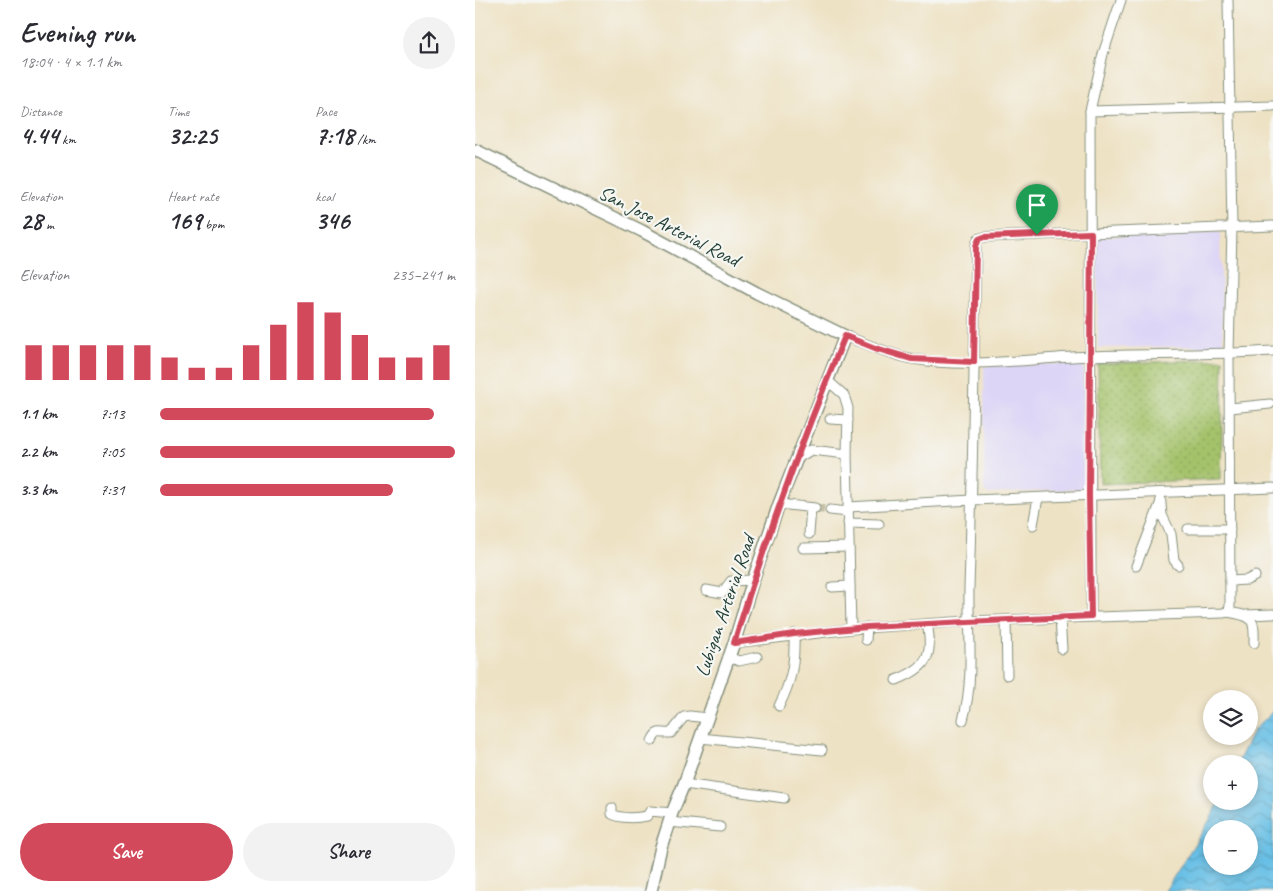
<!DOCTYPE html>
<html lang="en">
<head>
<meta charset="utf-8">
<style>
  :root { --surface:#fff; --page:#f2f2f3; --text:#2b2b33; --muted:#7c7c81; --accent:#d1495b }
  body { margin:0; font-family:Caveat,sans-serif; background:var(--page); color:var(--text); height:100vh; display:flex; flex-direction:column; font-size:19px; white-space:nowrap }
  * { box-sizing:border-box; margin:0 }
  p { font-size:16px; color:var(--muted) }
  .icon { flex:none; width:28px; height:28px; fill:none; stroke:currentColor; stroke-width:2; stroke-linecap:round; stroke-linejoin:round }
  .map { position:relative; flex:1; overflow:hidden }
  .drawer { display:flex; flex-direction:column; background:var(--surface); width:475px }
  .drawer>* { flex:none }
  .buttons { position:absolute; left:728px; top:690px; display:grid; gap:10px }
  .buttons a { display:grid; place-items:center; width:55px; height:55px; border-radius:50%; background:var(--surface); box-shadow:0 2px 8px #0003; font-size:25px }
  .pin { position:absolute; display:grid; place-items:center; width:42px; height:42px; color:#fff; margin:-51px -21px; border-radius:50% 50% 50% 0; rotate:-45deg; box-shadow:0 0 5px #0007 }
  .pin .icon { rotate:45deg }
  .round { display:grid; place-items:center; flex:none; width:52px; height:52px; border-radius:26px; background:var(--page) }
  .overview { display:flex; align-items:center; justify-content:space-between; height:85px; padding:0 20px }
  h1 { font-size:28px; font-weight:700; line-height:38px }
  .figures { display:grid; grid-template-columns:repeat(3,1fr); gap:8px; height:85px; padding:5px 20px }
  .figures div { display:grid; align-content:center }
  .figures b { font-size:25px; font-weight:700 }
  .figures small { font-size:14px; font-weight:400 }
  .figures p { font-size:14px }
  .chart { height:140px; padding:10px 20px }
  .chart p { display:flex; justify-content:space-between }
  .chart svg { width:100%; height:90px; margin-top:5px; stroke:var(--accent); stroke-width:6 }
  .primary-button { display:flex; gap:10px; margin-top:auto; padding:10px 20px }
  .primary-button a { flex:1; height:58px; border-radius:30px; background:var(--accent); color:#fff; font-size:20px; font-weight:700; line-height:58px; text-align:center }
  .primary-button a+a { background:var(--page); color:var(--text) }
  ul { padding:0 20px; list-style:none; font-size:16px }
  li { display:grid; grid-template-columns:80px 60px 1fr; align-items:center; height:38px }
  li i { height:12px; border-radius:6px; background:var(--accent) }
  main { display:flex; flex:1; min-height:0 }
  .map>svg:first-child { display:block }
</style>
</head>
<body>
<main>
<section class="drawer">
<div class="overview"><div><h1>Evening run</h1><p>18:04 · 4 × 1.1 km</p></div><a class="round"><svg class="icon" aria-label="share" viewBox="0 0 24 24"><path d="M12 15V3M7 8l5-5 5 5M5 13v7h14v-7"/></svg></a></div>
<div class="figures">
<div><p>Distance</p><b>4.44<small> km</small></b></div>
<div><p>Time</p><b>32:25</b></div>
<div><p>Pace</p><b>7:18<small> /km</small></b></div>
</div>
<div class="figures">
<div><p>Elevation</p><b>28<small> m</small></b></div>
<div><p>Heart rate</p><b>169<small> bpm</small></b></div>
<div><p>kcal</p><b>346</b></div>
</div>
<div class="chart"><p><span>Elevation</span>235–241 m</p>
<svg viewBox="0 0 160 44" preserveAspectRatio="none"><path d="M5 44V27M15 44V27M25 44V27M35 44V27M45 44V27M55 44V33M65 44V38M75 44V38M85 44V27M95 44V17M105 44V6M115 44V11M125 44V22M135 44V33M145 44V33M155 44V27"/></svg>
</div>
<ul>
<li><b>1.1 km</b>7:13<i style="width:93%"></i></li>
<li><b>2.2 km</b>7:05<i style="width:100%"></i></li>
<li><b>3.3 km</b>7:31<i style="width:79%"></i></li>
</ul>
<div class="primary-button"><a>Save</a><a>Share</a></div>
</section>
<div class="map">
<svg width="798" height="891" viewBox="0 0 798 891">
  <defs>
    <pattern id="park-dots" width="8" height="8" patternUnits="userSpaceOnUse" patternTransform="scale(1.25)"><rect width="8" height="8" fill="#a4c26a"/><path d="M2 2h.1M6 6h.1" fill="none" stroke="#859f58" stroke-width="1.8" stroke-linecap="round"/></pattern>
    <pattern id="water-waves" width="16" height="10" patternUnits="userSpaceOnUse" patternTransform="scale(1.25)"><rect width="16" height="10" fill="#69c0e6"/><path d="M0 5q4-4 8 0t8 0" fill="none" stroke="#569dbb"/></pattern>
  </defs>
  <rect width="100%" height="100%" fill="#f6f6f2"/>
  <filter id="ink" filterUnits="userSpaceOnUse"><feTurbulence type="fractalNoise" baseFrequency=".02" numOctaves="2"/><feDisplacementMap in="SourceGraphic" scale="10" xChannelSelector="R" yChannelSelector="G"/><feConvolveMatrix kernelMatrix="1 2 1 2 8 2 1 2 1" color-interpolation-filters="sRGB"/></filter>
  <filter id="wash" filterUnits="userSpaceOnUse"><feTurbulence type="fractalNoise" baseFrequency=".0096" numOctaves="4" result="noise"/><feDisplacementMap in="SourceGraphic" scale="20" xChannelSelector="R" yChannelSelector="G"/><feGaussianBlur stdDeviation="1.12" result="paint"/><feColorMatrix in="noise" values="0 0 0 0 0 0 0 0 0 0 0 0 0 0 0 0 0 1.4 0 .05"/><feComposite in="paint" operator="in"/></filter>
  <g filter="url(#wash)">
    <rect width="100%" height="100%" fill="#eee2c4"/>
    <!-- built -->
    <g fill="#ddd5f6">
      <polygon points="745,232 748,346 623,348 622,237"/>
      <polygon points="609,363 608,489 512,494 509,491 509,366"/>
    </g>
    <!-- park -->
    <polygon fill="url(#park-dots)" stroke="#62804f" points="748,359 746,479 625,484 623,364"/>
    <!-- water -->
    <path fill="url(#water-waves)" stroke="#447e8d" fill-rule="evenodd" d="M798,711V891H690L736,818L745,801H774V764H762L779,730ZM736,829H774V866H736Z"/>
  </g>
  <g filter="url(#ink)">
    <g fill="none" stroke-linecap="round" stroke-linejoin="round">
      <!-- minor-tunnel -->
      <polyline stroke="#c5c1a7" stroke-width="9" stroke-dasharray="9 4.5" stroke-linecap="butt" points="340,508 355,510"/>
      <defs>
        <g id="minor">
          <polyline points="615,111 798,106"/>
          <path d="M370,336C392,344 415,355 438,359C497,369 557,358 616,356C677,354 737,355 798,351"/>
          <polyline points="352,380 369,395 373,408 372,454 376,629 493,621 748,613 753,612 755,607 754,354 757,228 753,0"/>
          <polyline points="755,408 795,404"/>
          <polyline points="355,419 373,420"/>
          <polyline points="323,458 336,450 372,454"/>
          <polyline points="685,493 687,515 696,534 699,560 703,565"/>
          <polyline points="304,504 340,508"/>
          <polyline points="373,507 497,500 798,488"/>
          <polyline points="355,510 373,512"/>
          <polyline points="373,523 404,524"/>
          <polyline points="558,525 563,498"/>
          <polyline points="713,529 755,529"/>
          <polyline points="334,534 336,508"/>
          <polyline points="328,548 374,547"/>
          <polyline points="661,566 685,504"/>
          <polyline points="755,581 772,580 780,576"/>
          <polyline points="357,587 375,586"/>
          <polyline points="231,590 247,593 256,581 278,580"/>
          <path d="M753,612C777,616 780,617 779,643"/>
          <polyline points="771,615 798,614"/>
          <polyline points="616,616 615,111 628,54 646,0"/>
          <polyline points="585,618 587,649"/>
          <polyline points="531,620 532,675"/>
          <polyline points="391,640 392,627"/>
          <polyline points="259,643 376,629"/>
          <polyline points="253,657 264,661 282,657"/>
          <path d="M421,680C452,668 459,656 452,624"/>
          <path d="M304,706C317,680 320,662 319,634"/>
          <path d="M488,720C500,677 493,632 494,588C498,474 499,360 501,245L503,239L509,237L798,226"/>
          <polyline points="225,738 347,750"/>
          <path d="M177,741C182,729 185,734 196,733L209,717L215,716L232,718"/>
          <polyline points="209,784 309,798"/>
          <path d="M137,808V814C146,819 162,818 172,816L175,811L197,813"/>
          <polyline points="194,822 245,827"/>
        </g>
        <polyline id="major" points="0,150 167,231 282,293 370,336 304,504 278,580 259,643 209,784 197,813 186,847 176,891"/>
      </defs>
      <!-- minor casing -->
      <use href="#minor" stroke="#86907c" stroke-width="11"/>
      <!-- major casing -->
      <use href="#major" stroke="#86907c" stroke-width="14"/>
      <!-- minor -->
      <use href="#minor" stroke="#fff" stroke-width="9"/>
      <!-- major -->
      <use href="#major" stroke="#fff" stroke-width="11"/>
    </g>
  </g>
  <g fill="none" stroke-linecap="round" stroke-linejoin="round" filter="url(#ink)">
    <defs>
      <path id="route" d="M616,233L614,496L616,616L392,627L319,634L259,643C291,539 328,436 370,336L400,348L437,359L499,362L501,246L504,239L509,237Z"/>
    </defs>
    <!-- route casing -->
    <use href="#route" stroke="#fff" stroke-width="10"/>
    <!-- route -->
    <use href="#route" stroke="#d1495b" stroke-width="6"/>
  </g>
  <g text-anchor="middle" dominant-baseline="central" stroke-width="4.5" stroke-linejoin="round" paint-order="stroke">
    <!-- street labels -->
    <g font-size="20" fill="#1f3d34" stroke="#f6f6f2">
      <text transform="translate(194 226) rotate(27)">San Jose Arterial Road</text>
      <text transform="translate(250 606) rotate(-71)">Lubigan Arterial Road</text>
    </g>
  </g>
</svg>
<div class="buttons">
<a><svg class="icon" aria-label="layers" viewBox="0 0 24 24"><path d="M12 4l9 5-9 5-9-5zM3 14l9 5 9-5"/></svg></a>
<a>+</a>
<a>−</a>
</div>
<div class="pin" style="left:562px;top:235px;background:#1e9e55"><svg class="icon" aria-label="arrive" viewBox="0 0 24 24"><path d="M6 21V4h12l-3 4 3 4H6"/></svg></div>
</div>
</main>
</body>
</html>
